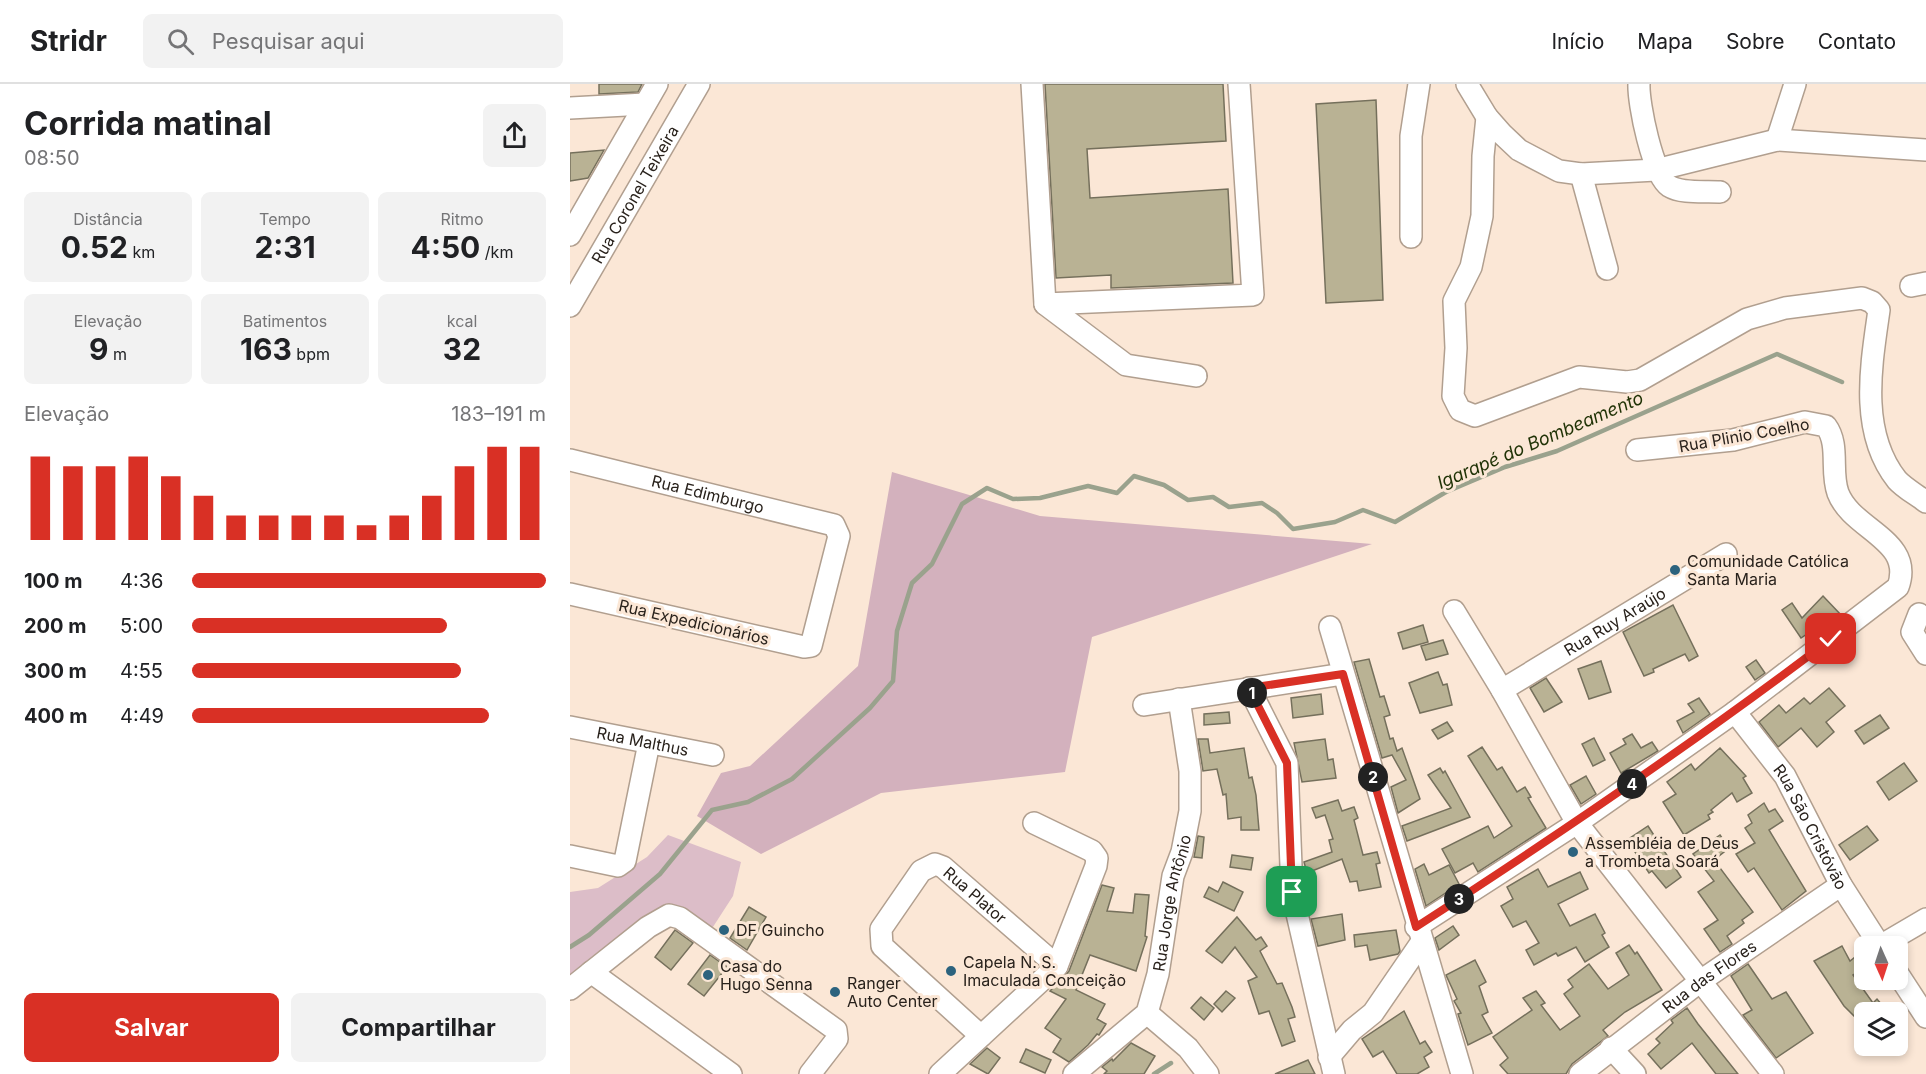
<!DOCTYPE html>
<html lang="pt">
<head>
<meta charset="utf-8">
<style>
  :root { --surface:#fff; --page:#f2f2f2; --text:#202124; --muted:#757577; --line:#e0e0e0; --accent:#d93025 }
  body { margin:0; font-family:Inter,sans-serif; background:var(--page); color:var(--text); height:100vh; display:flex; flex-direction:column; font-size:22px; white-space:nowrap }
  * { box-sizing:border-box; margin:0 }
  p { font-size:20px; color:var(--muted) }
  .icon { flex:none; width:33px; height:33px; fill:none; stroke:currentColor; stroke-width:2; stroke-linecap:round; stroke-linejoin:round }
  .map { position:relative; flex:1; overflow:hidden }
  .drawer { display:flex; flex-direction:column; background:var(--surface); width:570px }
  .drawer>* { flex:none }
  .needle { width:39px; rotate:177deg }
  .fabs { position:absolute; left:1284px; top:852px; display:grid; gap:12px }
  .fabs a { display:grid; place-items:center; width:54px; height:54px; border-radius:9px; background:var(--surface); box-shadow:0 3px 9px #0003; font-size:30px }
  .pin { position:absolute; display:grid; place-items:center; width:51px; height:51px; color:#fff; margin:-26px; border-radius:12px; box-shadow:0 3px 9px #0006 }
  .km { position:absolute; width:30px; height:30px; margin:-15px; border-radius:50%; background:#222; color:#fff; font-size:16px; line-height:30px; text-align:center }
  .round { display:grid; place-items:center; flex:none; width:63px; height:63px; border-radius:9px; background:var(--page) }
  .head { display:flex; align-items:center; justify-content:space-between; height:102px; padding:0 24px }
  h1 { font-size:33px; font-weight:700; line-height:45px }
  .figures { display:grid; grid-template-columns:repeat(3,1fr); gap:9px; height:102px; padding:6px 24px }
  .figures div { display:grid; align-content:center; border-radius:9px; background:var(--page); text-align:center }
  .figures b { font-size:30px; font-weight:700 }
  .figures small { font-size:16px; font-weight:400 }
  .figures p { font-size:16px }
  .chart { height:168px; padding:12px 24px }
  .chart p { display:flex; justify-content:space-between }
  .chart svg { width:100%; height:108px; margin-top:6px; stroke:var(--accent); stroke-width:6 }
  .cta { display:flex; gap:12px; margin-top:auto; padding:12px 24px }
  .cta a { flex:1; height:69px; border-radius:9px; background:var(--accent); color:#fff; font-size:24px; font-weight:700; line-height:69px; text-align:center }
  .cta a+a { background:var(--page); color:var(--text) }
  ul { padding:0 24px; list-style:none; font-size:20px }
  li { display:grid; grid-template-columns:96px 72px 1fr; align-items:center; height:45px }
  li i { height:15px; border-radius:8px; background:var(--accent) }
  header { display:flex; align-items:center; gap:36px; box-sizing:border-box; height:84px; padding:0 30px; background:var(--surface); border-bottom:2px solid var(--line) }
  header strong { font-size:28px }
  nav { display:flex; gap:33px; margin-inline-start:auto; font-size:21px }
  .search { width:420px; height:54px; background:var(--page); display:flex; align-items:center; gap:15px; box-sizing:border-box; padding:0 21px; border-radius:9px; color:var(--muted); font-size:22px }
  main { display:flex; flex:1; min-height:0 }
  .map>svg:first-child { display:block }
</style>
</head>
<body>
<header>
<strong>Stridr</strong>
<div class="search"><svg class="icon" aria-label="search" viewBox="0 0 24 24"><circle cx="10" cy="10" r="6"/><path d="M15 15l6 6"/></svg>Pesquisar aqui</div>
<nav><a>Início</a><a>Mapa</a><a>Sobre</a><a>Contato</a></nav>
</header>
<main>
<section class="drawer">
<div class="head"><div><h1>Corrida matinal</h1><p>08:50</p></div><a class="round"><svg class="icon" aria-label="share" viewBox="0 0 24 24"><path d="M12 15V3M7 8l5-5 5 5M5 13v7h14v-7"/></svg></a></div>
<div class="figures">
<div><p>Distância</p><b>0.52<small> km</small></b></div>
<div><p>Tempo</p><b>2:31</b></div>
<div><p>Ritmo</p><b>4:50<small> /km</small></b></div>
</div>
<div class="figures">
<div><p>Elevação</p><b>9<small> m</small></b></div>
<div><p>Batimentos</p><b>163<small> bpm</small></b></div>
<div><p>kcal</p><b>32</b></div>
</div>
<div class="chart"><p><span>Elevação</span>183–191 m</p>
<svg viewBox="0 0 160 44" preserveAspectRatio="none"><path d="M5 44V10M15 44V14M25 44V14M35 44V10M45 44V18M55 44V26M65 44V34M75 44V34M85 44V34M95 44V34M105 44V38M115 44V34M125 44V26M135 44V14M145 44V6M155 44V6"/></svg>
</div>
<ul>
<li><b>100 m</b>4:36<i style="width:100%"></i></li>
<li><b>200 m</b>5:00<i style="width:72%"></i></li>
<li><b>300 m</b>4:55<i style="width:76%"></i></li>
<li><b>400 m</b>4:49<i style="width:84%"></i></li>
</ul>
<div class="cta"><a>Salvar</a><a>Compartilhar</a></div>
</section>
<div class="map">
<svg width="1356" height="990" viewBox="0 0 1356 990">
  <rect width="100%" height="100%" fill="#fbe7d6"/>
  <!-- green -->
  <polygon fill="#dcbdc8" points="98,751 171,778 163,812 141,846 106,821 88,829 0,899 0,808 28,804 77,773"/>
  <!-- forest -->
  <polygon fill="#d3b1bd" points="322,388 470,432 802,460 522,553 495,688 311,709 191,770 127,732 151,689 180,682 288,582"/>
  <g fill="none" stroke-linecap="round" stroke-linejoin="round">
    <!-- stream -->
    <g stroke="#9aa28d" stroke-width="4.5">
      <polyline points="0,863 19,851 90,790 142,726 178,718 222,695 300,624 323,597 327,547 342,499 362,480 392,420 417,404 443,415 470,414 518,402 547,409 564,392 594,401 618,416 643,413 659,423 692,419 707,429 723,445 765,438 793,426 825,438 876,408 935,383 987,367 1207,270 1272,298"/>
      <polyline points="584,990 601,979"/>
    </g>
  </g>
  <!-- building -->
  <g fill="#b9b294" stroke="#75705c" stroke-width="1.5">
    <polygon points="29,0 72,0 68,8 29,10"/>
    <polygon points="475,0 653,0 656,57 517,65 520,114 658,105 663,199 541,204 541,191 486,194"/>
    <polygon points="806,16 813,216 756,219 746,20"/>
    <polygon points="34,66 18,94 0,97 0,69"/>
    <polygon points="1253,512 1271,531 1249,548 1246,544 1231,554 1212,526 1222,519 1232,534"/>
    <polygon points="1103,521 1128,572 1119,577 1115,570 1083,585 1084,588 1074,592 1053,548"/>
    <polygon points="853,541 858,558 833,565 828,549"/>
    <polygon points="873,556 878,570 856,576 851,562"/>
    <polygon points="799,575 810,613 814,612 820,631 814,633 820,655 823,654 827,667 832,664 850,715 828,729 821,703 836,696 822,671 812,674 784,578"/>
    <polygon points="1186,576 1195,589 1185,596 1176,583"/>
    <polygon points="1031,577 1041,608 1019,615 1008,585"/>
    <polygon points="868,588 873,601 877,600 882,621 850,629 839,599"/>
    <polygon points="976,594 992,618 974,628 960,604"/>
    <polygon points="1259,604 1275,622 1256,638 1264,648 1247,663 1231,644 1208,663 1189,638 1209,621 1216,629 1234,614 1240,620"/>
    <polygon points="751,610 753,630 723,634 721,614"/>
    <polygon points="1129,614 1140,630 1113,649 1107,637 1124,628 1118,620"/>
    <polygon points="659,628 660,639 634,641 634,630"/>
    <polygon points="1310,631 1319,644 1294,660 1285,647"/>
    <polygon points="877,638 883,647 868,655 862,646"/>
    <polygon points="1062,650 1071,664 1082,658 1088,667 1051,689 1040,669 1056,660 1053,655"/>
    <polygon points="1024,654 1035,676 1023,682 1012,660"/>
    <polygon points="628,655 638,655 640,669 674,664 679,694 682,693 686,711 689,746 671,746 671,733 658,735 656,710 653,711 647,685 633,687"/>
    <polygon points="755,655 758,676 763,675 766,694 732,698 724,659"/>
    <polygon points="912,663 927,686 932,683 947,708 955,703 961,713 958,714 976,744 908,788 903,779 885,789 872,765 918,742 924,754 942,742 898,672"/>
    <polygon points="1150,664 1176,692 1173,694 1182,709 1167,718 1162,709 1141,726 1143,728 1138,731 1140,735 1114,751 1093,718 1106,710 1097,698 1121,680 1125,686"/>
    <polygon points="1334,679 1347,697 1319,716 1307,698"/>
    <polygon points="870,684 873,689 875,687 900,733 837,757 832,742 881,724 858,691"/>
    <polygon points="1016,692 1026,710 1011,720 1000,701"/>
    <polygon points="768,716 772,727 784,723 788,734 784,736 793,771 807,768 810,779 806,780 811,803 789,807 787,797 780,798 772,775 737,789 734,778 762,768 759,756 763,755 755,731 746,734 742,724"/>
    <polygon points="1194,719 1199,728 1205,725 1213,737 1199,746 1236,807 1212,826 1184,784 1178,788 1166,770 1185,759 1175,744 1182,739 1178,731"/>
    <polygon points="1078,742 1111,793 1096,804 1082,787 1079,789 1057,756"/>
    <polygon points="1297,742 1308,756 1280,776 1269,761"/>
    <polygon points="1150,751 1159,764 1144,776 1183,828 1172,836 1174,839 1157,852 1162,860 1150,868 1134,845 1148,836 1128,808 1144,797 1123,770"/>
    <polygon points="628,752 634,753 632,774 624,773"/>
    <polygon points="662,771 683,774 681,786 660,783"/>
    <polygon points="854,780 859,791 879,781 889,800 856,822 845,785"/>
    <polygon points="968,785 978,803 1010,788 1018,805 988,820 1000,842 1025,830 1035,849 1032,851 1039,863 1015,878 1006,863 988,872 986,869 964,881 956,866 969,859 956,837 943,843 931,822 943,815 937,803"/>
    <polygon points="653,798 673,808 664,827 634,813 639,803 648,808"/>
    <polygon points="532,801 544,804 537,827 563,829 565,810 579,811 575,852 577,853 566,887 520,871 506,906 535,920 527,935 536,940 529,951 527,950 518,961 499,978 483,968 491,955 475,944 496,915 480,907 499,887"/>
    <polygon points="179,823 196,833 177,866 160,854"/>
    <polygon points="772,830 775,856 748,862 741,835"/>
    <polygon points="667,833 686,856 691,853 697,862 690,867 707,900 712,899 722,923 725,933 718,935 725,957 712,962 699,927 689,930 678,897 687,893 665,863 652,879 636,867"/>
    <polygon points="883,842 889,851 869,866 865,854"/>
    <polygon points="105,846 123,859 101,886 85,873"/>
    <polygon points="826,846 830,867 828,870 800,876 797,861 785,863 784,851"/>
    <polygon points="1059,861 1065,870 1067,868 1092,906 1055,928 1033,946 1038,952 1002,980 996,990 938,990 930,981 938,974 923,953 962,926 953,914 966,907 975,919 971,921 990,946 1010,932 994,910 1003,903 998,896 1019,880 1038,905 1059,891 1046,869"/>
    <polygon points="1272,862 1280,877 1285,873 1293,885 1283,891 1303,919 1307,915 1318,928 1294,928 1294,942 1274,922 1244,877"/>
    <polygon points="140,871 157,883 134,912 118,900"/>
    <polygon points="905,876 916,898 909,902 918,928 912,931 922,949 898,961 888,930 891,929 884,917 887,915 876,891"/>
    <polygon points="1178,880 1202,915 1216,908 1243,949 1206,974 1173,931 1182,926 1161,892"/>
    <polygon points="656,907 665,914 652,928 644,920"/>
    <polygon points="631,913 644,924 634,936 621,924"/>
    <polygon points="1117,924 1128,940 1168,990 1146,990 1122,959 1091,985 1078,970 1090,959 1086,955 1103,939 1101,936"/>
    <polygon points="834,927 850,960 855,957 862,968 854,973 859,983 847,990 827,990 813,967 803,973 792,955"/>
    <polygon points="561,959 585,972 574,990 534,990 537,987 532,983 542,975 543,977"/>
    <polygon points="417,964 430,974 418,990 400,980"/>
    <polygon points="456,965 481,976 475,989 450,978"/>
    <polygon points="738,976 745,990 705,990"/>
  </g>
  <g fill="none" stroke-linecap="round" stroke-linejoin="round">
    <defs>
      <g id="minor">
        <polyline points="462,0 475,220 683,211 669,0"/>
        <polyline points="897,0 917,33 932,50 949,66 989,87 1011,90 1086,86 1207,56 1356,66"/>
        <path d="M1069,0C1068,19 1083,92 1099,102C1112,110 1134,107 1150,108"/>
        <polyline points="0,24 75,20"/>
        <path d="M917,33L913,72L912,132L901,183L884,217L886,264L883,312L890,326L905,332L1009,293L1057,298L1070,296L1177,235L1215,224L1292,214L1302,218L1309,226C1301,282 1289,348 1327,396C1334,404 1347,411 1356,418"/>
        <polyline points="1207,56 1225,0"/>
        <polyline points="1011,90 1037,185"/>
        <polyline points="0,151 87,0"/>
        <polyline points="841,153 841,52 849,0"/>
        <polyline points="1341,202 1356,199"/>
        <polyline points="475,220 556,281 626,292"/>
        <path id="s1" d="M0,222L129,0"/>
        <path id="s2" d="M0,376L264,441L269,452L241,562L234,563L0,510"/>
        <polyline points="884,527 932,606 1007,739 1203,990"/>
        <polyline points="1349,530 1342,548 1356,570"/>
        <polyline points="760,543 892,990"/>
        <polyline points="679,604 717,679 722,808 764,990"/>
        <path id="s3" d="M932,606L1156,470"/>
        <polyline points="574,621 773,590"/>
        <path id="s4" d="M1165,628L1215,692L1271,801L1310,862"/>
        <path id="s5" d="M0,643L143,671"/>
        <polyline points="0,772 48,782 55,777 79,659"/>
        <path d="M846,843L1007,739L1165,628L1328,503C1345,456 1282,446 1268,409C1260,387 1270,361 1256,342L1235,338L1163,356L1067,366"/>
        <polyline points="1310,862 1356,835"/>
        <polyline points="21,888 161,990"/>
        <polyline points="1328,890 1356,933"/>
        <polyline points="0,905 78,843 99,831 110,834 266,946 267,955 240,990"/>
        <polyline points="577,929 618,964 638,990"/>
        <path id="s6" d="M411,952L312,862L311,845L351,787L365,780L373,783L487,882"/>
        <polyline points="1041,964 1065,990"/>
        <polyline points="759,973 782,946 803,929 851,859"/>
        <polyline points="370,990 487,882 526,782 527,774 522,767 464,739"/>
        <path id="s7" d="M504,990L577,929L588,890L603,792L612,768L620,727V687L609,615"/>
        <path id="s8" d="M1010,990L1132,896L1271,801"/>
      </g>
    </defs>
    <!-- minor casing -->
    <use href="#minor" stroke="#b19f8f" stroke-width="24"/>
    <!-- minor -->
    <use href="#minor" stroke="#fff" stroke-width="21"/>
  </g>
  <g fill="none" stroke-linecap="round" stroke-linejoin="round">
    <defs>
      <path id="route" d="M722,808L717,679L679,604L773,590L846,843C988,751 1127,657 1261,555"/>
    </defs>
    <!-- route casing -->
    <use href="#route" stroke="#fff" stroke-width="12"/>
    <!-- route -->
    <use href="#route" stroke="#d93025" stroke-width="8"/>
  </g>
  <!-- markers -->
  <g fill="#2c637e" stroke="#fbe7d6" stroke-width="2">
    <circle cx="1105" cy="486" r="6"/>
    <circle cx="1003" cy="768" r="6"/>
    <circle cx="154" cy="846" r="6"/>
    <circle cx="381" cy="887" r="6"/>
    <circle cx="138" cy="891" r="6"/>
    <circle cx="265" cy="908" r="6"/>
  </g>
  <g text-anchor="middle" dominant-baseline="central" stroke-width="6" stroke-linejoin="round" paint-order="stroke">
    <!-- street labels -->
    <g font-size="16" fill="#29221c" stroke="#fbe7d6">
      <text stroke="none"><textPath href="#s1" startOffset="129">Rua Coronel Teixeira</textPath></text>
      <text transform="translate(1174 351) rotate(-10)">Rua Plinio Coelho</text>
      <text stroke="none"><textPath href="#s2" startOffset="142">Rua Edimburgo</textPath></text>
      <text transform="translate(124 538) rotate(13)">Rua Expedicionários</text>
      <text stroke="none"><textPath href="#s3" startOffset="132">Rua Ruy Araújo</textPath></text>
      <text stroke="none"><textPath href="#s5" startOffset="74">Rua Malthus</textPath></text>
      <text stroke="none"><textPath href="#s4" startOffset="138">Rua São Cristóvão</textPath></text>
      <text stroke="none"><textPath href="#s6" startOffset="288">Rua Plator</textPath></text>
      <text stroke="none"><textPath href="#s7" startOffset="208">Rua Jorge Antônio</textPath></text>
      <text stroke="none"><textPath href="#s8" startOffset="162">Rua das Flores</textPath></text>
    </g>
    <!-- poi labels -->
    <g font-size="16" fill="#29221c" stroke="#fbe7d6" text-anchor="start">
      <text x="1117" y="477">Comunidade Católica<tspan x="1117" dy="18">Santa Maria</tspan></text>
      <text x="1015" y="759">Assembléia de Deus<tspan x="1015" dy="18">a Trombeta Soará</tspan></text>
      <text x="166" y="846">DF Guincho</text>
      <text x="393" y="878">Capela N. S.<tspan x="393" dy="18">Imaculada Conceição</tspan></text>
      <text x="150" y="882">Casa do<tspan x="150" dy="18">Hugo Senna</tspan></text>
      <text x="277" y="899">Ranger<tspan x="277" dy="18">Auto Center</tspan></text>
    </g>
    <!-- water labels -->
    <g font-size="18" font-style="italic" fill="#1f3205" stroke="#fbe7d6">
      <text transform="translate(970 356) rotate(-23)">Igarapé do Bombeamento</text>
    </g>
  </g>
</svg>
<div class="fabs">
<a><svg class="needle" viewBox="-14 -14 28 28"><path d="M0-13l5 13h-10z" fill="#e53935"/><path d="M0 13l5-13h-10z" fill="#757577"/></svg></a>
<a><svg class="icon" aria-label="layers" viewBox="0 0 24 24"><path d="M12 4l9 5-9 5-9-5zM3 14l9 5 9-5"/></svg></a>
</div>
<div class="pin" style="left:722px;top:808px;background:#1e9e55"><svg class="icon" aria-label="arrive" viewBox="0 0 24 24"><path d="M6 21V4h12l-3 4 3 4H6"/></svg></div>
<div class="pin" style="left:1261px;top:555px;background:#d93025"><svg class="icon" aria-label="check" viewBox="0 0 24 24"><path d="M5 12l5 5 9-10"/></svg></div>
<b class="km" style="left:682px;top:609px">1</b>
<b class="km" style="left:803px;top:693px">2</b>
<b class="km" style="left:889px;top:815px">3</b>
<b class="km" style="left:1062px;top:700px">4</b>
</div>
</main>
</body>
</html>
